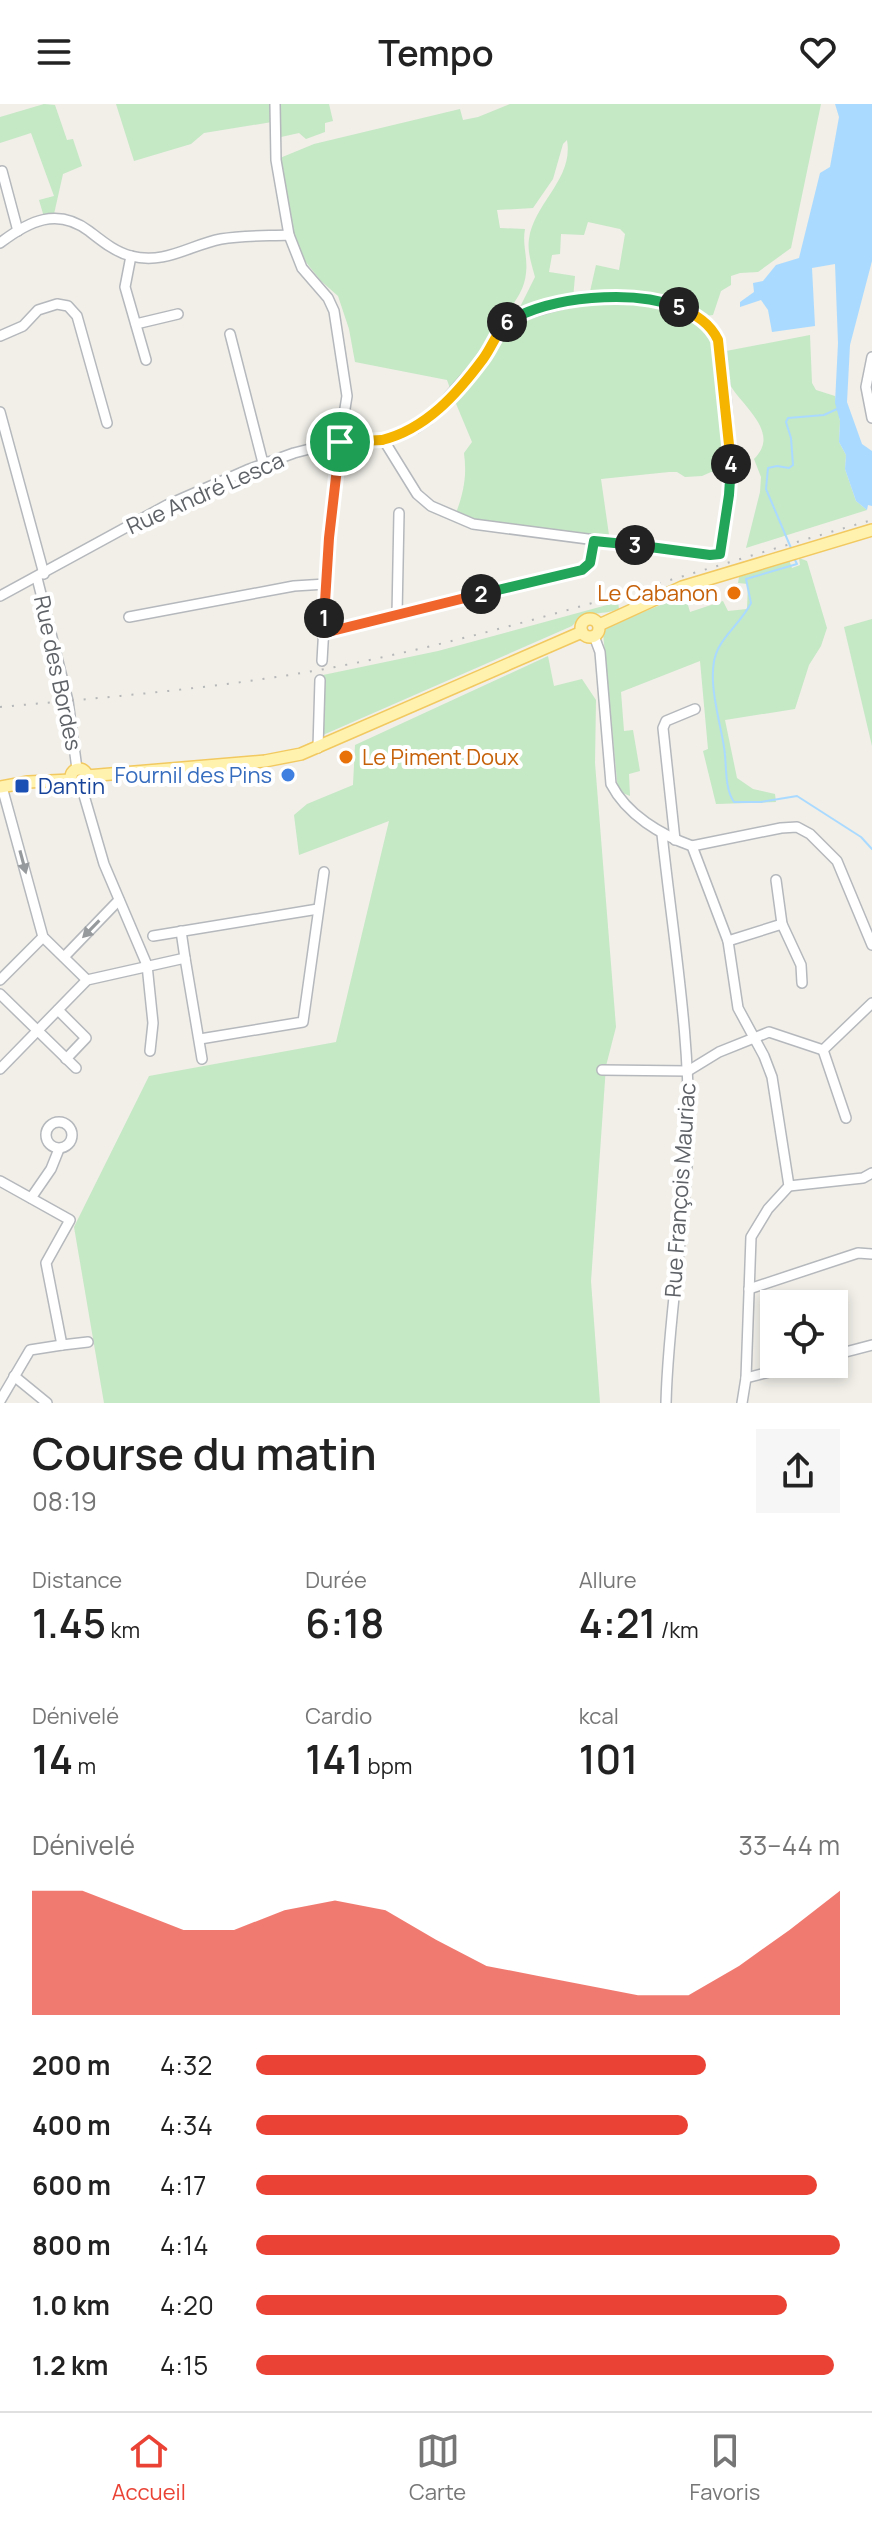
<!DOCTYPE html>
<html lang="fr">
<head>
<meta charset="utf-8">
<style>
  :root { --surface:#fff; --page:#f6f6f6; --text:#222; --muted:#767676; --line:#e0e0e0; --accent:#ea4335 }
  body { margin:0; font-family:Manrope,sans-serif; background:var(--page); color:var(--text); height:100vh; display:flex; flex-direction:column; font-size:30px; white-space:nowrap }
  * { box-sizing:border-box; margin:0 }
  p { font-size:26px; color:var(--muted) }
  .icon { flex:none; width:44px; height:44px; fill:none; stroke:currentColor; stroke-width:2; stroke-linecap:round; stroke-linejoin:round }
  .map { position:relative; height:1299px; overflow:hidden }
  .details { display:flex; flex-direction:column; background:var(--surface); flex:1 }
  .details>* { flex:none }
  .controls { position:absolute; left:760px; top:1186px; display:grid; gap:16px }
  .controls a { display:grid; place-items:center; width:88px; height:88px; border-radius:0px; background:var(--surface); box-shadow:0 4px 12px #0003; font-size:40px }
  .pin { position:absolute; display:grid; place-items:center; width:68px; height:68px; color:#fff; margin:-34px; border:4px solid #fff; border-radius:50%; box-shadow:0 2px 8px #0007 }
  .km { position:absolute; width:40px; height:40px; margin:-20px; border-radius:50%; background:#222; color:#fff; font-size:22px; line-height:40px; text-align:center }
  .round { display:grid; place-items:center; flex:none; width:84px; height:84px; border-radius:0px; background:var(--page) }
  .summary { display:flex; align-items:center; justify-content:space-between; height:136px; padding:0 32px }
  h1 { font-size:44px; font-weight:600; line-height:60px }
  .figures { display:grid; grid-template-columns:repeat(3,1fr); gap:12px; height:136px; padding:8px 32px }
  .figures div { display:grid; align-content:center }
  .figures b { font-size:40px; font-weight:600 }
  .figures small { font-size:22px; font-weight:400 }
  .figures p { font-size:22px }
  .chart { height:224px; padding:16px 32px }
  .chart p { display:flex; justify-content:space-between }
  .chart svg { width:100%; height:144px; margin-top:8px; fill:var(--accent); opacity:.7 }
  ul { padding:0 32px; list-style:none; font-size:26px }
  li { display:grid; grid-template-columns:128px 96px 1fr; align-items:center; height:60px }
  li i { height:20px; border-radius:10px; background:var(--accent) }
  header { display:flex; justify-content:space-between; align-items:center; height:104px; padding:0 32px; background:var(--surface); font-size:36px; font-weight:600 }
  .menu { display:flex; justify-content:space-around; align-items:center; height:112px; border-top:2px solid var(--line); background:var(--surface); font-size:22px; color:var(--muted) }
  .menu a { display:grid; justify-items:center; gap:4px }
  .menu .on { color:var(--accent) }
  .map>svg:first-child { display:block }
</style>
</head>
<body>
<header><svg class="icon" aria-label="menu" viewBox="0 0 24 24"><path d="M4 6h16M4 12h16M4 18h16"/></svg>Tempo<svg class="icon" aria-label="heart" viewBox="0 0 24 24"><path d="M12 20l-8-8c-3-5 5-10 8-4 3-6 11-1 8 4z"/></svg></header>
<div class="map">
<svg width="872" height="1299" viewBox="0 0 872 1299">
  <rect width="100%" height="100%" fill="#f1efe8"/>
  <!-- green -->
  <g fill="#c5e8c5">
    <polygon points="44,0 55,1 67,36 73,35 82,62 63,70 54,110 44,113 39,96 54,92 31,29 0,39 0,13"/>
    <polygon points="116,0 272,0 272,18 204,29 191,40 134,57"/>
    <polygon points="280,0 329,0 333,17 325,19 325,28 306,35 299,29 281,33"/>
    <path d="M510,0H821L791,144L758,168L740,169L731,172V181L721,187L713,211L705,212L684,201L589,192L596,161L619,166L625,130L620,125L588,118L584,131L561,130L560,150L552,151L549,168L575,172L573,195L516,211L535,173C532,161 527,148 529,135C534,99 574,75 567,36L563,40L553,75L533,104L497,106L500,124L525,125C522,140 528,154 526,169C524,193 504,210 491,229C478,248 466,268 451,287L447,276L355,258L349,225L338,192L321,177L301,152L293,132L280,54L314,40L460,5L463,16L478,13Z"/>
    <path d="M587,194L654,196L699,214L718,236L731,368H711L702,372L685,373L677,368H669L601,375L610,438L473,420L456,409C464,388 467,371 464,349L472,338L452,290L509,216Z"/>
    <path d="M810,231L812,279L816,286L835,292L840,317L839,338L846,351L845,365L856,397L867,406L746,444L760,388L761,373L754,355C780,330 746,305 732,284C726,275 725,257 726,247Z"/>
    <polygon points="799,454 807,457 827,524 821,542 809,561 795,605 725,616 737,674 753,685 775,690 776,698 716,700 703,647 708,645 700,557 621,588 624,627 633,626 640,667 629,670 630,692 618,687 603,529 609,522 685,491 690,508 723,497 728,507 747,505 748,480 738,479 739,473 789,456 792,464 800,461"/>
    <path d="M618,498L619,505C598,513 589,504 572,522L323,631V571L438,547Z"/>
    <polygon points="872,515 872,642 844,523"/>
    <polygon points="548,552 554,582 582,575 596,596 595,659 616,923 606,962 591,1177 600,1299 104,1299 74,1123 149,972 336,938 389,717 299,751 294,711 307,700 353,681 355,641"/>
  </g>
  <!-- water -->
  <polygon fill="#aadaff" points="835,0 872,0 872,157 850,241 847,298 862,340 872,347 872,402 868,401 867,406 856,397 845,365 846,351 839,338 840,317 835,299 838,239 835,160 812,164 815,222 772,228 768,206 761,196 740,203 740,198 754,188 753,179 763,177 776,161 799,154 820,69 830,63 839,13"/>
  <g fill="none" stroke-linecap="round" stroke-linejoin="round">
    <!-- stream -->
    <g stroke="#aadaff" stroke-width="2">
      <polyline points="791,444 766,385 768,364 777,362 789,364 793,361 791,334 786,318 788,314 824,311 837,305"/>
      <path d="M794,454L797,460L746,475L751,499C742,517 725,530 718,545C705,571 720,616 724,643C727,660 724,684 734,698H761L797,692L861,733L872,745"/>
    </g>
    <defs>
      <g id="minor">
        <polyline points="275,0 276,56 289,131 302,164 328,194 334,207 347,292 338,348 329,434 322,557"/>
        <polyline points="2,67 18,127"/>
        <path d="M0,139C29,117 57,103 89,127C102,137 115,148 131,152C165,161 190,141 221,135C243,131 267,132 289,131"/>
        <polyline points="131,152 125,183 146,256"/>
        <polyline points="136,220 178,210"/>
        <polyline points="230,230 263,359"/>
        <polyline points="0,232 23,222 38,206 57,200 68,202 77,212 107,319"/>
        <polyline points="872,253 866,283 872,314"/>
        <polyline points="0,308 44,470"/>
        <polyline points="37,474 68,597 77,665"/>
        <path d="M0,492L167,401L247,366L294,349L329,340L383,335L417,390L431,402L473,420L710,451L719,450L722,446C725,424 729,402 730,380C732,354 725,241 711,224C703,215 692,209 681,204C625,180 564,197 509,216L500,225L483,254L428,316L416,324L383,335"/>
        <polyline points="397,511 399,409"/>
        <polyline points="129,513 294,482 326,480"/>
        <polyline points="324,529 582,466 590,459 594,437"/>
        <path d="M594,532L600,548L611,680C627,711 661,731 692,742L728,837L738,904L764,952L772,973L789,1082L768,1105L751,1133L746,1274L742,1299"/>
        <polyline points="318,644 320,576"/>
        <polyline points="81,681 104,760 147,861 153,919 150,947"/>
        <polyline points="2,683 43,833 87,876"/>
        <path d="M662,730C673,834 692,940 688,1045C684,1130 668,1214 666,1299"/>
        <polyline points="675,736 663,624 666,617 695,605"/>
        <polyline points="692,742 781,724 797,723 810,730 837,757 872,841"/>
        <polyline points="776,776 782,820 801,861 802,879"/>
        <polyline points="153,832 318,805"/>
        <polyline points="728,837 782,820"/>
        <polyline points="64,853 119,796"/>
        <polyline points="185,854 202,955"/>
        <polyline points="0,876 43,833"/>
        <polyline points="0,890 76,964"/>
        <polyline points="58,906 86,934 66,955"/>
        <polyline points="200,935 303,918 324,768"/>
        <polyline points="823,946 846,1014"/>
        <polyline points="0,965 87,876 185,854 181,827"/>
        <polyline points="602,966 688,967 719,948 769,928 823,946 872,899"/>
        <circle cx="59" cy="1031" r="13"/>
        <polyline points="0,1077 70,1116 46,1159 62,1241 30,1246 0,1297"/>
        <polyline points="789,1082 863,1074 872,1069"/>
        <polyline points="31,1094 51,1065 59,1045"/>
        <polyline points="749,1185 858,1149 872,1150"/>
        <polyline points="62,1241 88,1238"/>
        <polyline points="834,1251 872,1241"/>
        <polyline points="14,1272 47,1299"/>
        <polyline points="746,1274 801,1260"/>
      </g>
      <g id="major">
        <circle cx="590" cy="524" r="9"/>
        <polyline points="599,521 682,483 872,426"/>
        <circle cx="79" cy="673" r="8"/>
        <polyline points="87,672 265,657 301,650 582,528"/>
        <polyline points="0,683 28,678 71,676"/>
      </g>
    </defs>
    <!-- minor casing -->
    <use href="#minor" stroke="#b5b8bc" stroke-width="12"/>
    <!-- major casing -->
    <use href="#major" stroke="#f2c960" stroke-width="14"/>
    <!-- minor -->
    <use href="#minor" stroke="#fff" stroke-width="9"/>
    <!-- major -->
    <use href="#major" stroke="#fff2af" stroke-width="11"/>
    <!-- rail -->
    <path stroke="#b6b7b8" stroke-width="2" stroke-dasharray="2 10" stroke-linecap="butt" d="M0,603C110,593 221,584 330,564C512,529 694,467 872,416"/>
  </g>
  <!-- one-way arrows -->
  <defs><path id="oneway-solid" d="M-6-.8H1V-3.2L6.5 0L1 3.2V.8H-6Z" transform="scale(2)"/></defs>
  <g fill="#979a9d">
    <use href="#oneway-solid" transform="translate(23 758) rotate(75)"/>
    <use href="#oneway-solid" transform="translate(91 825) rotate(134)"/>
  </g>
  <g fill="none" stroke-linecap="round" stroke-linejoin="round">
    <defs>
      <polyline id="split-1" points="324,514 329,434 340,338"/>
      <polyline id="split-2" points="324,514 324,529 481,490"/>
      <polyline id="split-3" points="481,490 582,466 590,459 594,437 635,441"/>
      <polyline id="split-4" points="635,441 710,451 720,450 729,391 731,360"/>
      <path id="split-5" d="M679,203C696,211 710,219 718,236L731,360"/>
      <path id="split-6" d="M507,218C551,192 631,185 679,203"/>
      <path id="split-7" d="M382,336C426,325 457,290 483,255C492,243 496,229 507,218"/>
      <polyline id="split-8" points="340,338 382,336"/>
    </defs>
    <!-- split-1 casing -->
    <use href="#split-1" stroke="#fff" stroke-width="16"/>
    <!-- split-2 casing -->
    <use href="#split-2" stroke="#fff" stroke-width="16"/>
    <!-- split-3 casing -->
    <use href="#split-3" stroke="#fff" stroke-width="16"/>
    <!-- split-4 casing -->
    <use href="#split-4" stroke="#fff" stroke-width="16"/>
    <!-- split-5 casing -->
    <use href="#split-5" stroke="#fff" stroke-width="16"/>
    <!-- split-6 casing -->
    <use href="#split-6" stroke="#fff" stroke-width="16"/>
    <!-- split-7 casing -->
    <use href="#split-7" stroke="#fff" stroke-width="16"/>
    <!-- split-8 casing -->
    <use href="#split-8" stroke="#fff" stroke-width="16"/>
    <!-- split-1 -->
    <use href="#split-1" stroke="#f0652b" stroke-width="10"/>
    <!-- split-2 -->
    <use href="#split-2" stroke="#f0652b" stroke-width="10"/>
    <!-- split-3 -->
    <use href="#split-3" stroke="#22a559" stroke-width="10"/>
    <!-- split-4 -->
    <use href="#split-4" stroke="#22a559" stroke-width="10"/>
    <!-- split-5 -->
    <use href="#split-5" stroke="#f5b400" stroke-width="10"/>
    <!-- split-6 -->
    <use href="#split-6" stroke="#22a559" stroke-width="10"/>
    <!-- split-7 -->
    <use href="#split-7" stroke="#f5b400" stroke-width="10"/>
    <!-- split-8 -->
    <use href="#split-8" stroke="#f5b400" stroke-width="10"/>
  </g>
  <!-- markers -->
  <g fill="#e8710a" stroke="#fff" stroke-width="3">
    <circle cx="734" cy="489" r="8"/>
    <circle cx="346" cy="653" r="8"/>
  </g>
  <circle fill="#3f7fe0" stroke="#fff" stroke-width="3" cx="288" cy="671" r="8"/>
  <rect fill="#1a4fb4" stroke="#fff" stroke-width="3" x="14" y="674" width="16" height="16" rx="4"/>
  <g text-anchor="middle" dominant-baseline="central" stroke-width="8" stroke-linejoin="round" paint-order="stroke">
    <!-- street labels -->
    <g font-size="22" fill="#5f6368" stroke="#fff">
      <text transform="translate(205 389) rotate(-24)">Rue André Lesca</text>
      <text transform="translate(58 569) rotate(78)">Rue des Bordes</text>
      <text transform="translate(680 1086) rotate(-86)">Rue François Mauriac</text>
    </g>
    <!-- food labels -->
    <g font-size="22" fill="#c56008" stroke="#fff" text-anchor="end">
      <text x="718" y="489">Le Cabanon</text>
      <text x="362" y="653" text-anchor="start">Le Piment Doux</text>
    </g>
    <!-- shop labels -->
    <g font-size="22" fill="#366cbe" stroke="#fff" text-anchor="end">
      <text x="272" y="671">Fournil des Pins</text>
    </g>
    <!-- transit labels -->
    <g font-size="22" fill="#164399" stroke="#fff" text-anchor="start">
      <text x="38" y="682">Dantin</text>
    </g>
  </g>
</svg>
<div class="controls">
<a><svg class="icon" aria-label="locate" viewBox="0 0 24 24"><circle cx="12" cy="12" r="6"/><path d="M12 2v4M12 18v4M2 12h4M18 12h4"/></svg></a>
</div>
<div class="pin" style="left:340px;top:338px;background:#1e9e55"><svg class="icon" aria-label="arrive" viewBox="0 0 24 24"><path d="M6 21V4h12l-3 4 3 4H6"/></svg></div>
<b class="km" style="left:324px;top:514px">1</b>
<b class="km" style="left:481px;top:490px">2</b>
<b class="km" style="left:635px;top:441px">3</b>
<b class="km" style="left:731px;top:360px">4</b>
<b class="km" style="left:679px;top:203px">5</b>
<b class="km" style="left:507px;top:218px">6</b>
</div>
<section class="details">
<div class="summary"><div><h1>Course du matin</h1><p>08:19</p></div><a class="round"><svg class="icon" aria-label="share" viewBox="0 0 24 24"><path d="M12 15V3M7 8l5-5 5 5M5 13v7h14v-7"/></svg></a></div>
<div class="figures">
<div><p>Distance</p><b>1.45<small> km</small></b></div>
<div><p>Durée</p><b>6:18</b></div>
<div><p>Allure</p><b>4:21<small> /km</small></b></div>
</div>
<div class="figures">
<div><p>Dénivelé</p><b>14<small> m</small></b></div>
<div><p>Cardio</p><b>141<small> bpm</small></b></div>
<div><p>kcal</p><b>101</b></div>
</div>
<div class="chart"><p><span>Dénivelé</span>33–44 m</p>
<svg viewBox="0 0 160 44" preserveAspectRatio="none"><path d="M0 44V6L10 6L20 12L30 18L40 18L50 12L60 9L70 12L80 21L90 29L100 32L110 35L120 38L130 38L140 29L150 18L160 6V44z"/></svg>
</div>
<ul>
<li><b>200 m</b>4:32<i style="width:77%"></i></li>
<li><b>400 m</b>4:34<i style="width:74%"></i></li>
<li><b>600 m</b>4:17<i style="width:96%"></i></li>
<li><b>800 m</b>4:14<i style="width:100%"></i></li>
<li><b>1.0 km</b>4:20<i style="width:91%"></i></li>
<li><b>1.2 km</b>4:15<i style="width:99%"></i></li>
</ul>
</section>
<nav class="menu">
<a class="on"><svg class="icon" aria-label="home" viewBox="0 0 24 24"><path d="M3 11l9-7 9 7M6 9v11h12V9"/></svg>Accueil</a>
<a><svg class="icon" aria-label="map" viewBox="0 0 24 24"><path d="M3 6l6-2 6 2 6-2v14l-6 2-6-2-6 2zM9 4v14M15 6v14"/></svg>Carte</a>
<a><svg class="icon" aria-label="saved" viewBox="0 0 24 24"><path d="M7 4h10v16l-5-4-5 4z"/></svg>Favoris</a>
</nav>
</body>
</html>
